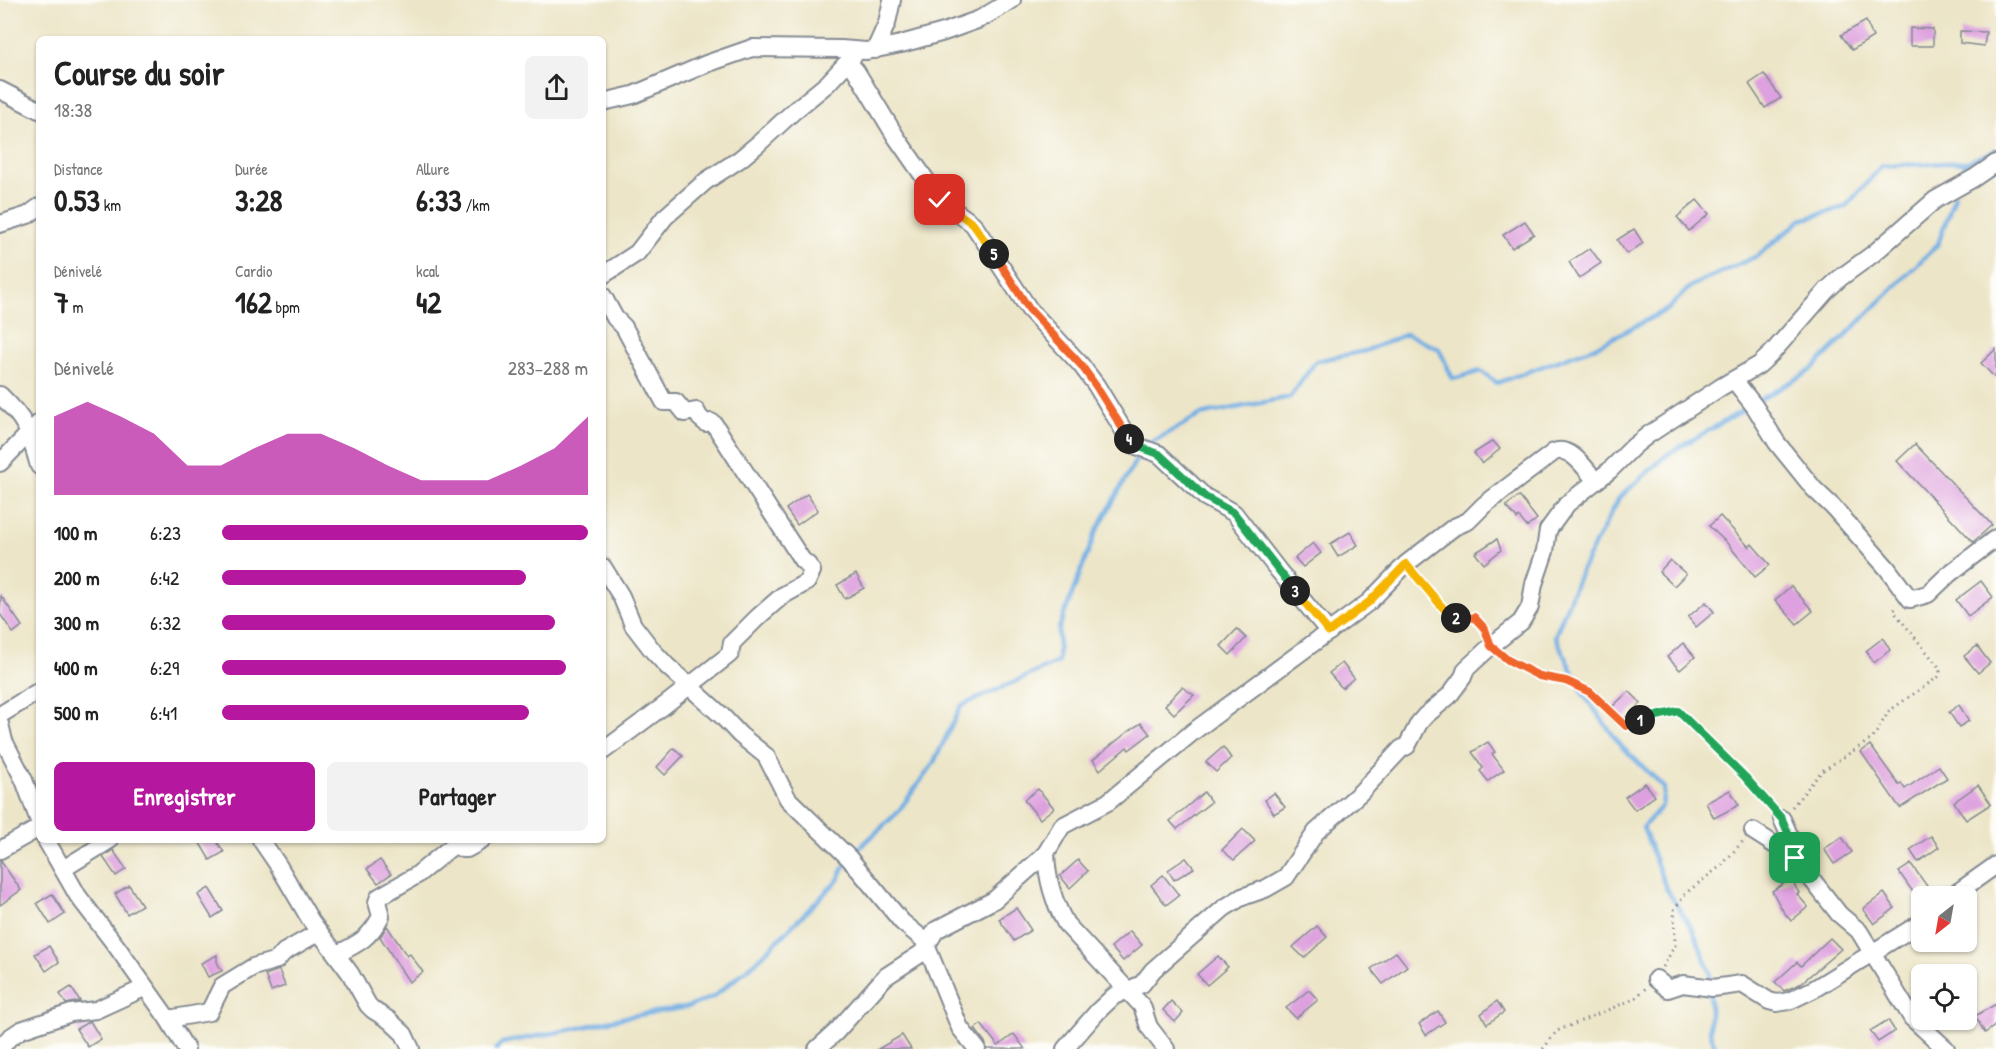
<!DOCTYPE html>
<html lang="fr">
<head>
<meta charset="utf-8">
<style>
  :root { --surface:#fff; --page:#f2f2f2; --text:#222; --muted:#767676; --accent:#b5179e }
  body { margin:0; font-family:"Patrick Hand",sans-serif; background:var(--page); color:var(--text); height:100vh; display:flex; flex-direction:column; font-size:22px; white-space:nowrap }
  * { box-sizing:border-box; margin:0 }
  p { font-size:20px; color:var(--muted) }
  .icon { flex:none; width:33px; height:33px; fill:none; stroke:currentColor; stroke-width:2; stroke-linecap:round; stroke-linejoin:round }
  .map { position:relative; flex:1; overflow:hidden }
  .side { position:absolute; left:36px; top:36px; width:570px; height:807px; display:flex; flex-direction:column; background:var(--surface); border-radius:9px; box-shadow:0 2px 4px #0004 }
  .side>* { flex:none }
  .needle { width:39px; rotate:211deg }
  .tools { position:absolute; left:1911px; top:886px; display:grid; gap:12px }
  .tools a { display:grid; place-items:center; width:66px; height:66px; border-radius:9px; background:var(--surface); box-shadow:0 2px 4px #0004; font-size:30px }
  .pin { position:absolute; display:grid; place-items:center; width:51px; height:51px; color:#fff; margin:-26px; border-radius:12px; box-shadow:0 3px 9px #0006 }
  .km { position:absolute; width:30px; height:30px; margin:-15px; border-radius:50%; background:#222; color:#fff; font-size:16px; line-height:30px; text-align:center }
  .round { display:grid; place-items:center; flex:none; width:63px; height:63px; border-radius:9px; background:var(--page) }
  .summary { display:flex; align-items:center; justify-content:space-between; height:102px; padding:0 18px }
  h1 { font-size:33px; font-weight:800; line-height:45px }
  .figures { display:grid; grid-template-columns:repeat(3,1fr); gap:9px; height:102px; padding:6px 18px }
  .figures div { display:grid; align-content:center }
  .figures b { font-size:30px; font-weight:800 }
  .figures small { font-size:16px; font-weight:400 }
  .figures p { font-size:16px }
  .chart { height:168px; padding:12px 18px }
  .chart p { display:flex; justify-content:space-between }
  .chart svg { width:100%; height:108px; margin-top:6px; fill:var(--accent); opacity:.7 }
  .action { display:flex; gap:12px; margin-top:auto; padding:12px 18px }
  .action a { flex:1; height:69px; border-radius:9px; background:var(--accent); color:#fff; font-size:24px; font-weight:800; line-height:69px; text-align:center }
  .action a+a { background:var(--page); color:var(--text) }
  ul { padding:0 18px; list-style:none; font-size:20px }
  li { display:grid; grid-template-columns:96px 72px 1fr; align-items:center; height:45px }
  li i { height:15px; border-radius:8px; background:var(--accent) }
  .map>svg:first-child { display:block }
</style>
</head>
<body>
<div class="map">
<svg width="1996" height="1049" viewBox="0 0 1996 1049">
  <rect width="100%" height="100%" fill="#fdfcf7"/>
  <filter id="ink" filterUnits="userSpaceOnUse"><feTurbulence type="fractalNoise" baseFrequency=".0167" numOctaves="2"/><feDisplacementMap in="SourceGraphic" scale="12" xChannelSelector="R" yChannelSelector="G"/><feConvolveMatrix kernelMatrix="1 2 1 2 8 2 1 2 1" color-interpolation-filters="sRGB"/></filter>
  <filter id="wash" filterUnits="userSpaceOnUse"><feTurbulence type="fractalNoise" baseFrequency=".008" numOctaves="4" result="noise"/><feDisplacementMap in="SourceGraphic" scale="24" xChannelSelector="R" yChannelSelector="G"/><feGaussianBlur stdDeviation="1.35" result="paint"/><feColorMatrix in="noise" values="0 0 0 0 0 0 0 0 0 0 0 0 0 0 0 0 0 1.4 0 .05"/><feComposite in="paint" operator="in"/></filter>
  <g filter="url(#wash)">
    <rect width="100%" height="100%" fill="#ece5c7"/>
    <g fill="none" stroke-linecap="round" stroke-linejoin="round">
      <!-- stream -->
      <g stroke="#72aee4" stroke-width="4.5">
        <polyline points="1959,181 1967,162 1996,150"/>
        <polyline points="1756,402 1810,371 1938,244 1955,195"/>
        <polyline points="1147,445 1200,415 1290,397 1316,361 1365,351 1407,334 1439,349 1453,379 1481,371 1497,383 1595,347 1668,309 1691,286 1757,256 1801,220 1845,207 1882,166 1967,162"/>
        <polyline points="852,855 897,813 933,764 961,706 1058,662 1059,628 1095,534 1141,451"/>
        <polyline points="496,1049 502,1043 579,1028 626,1017 688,1007 713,997 757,961 838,880 847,861"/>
        <polyline points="1716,1049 1710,1032 1710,972 1694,932 1666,888 1643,827 1662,806 1664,787 1622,747 1583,694 1555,636 1581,571 1619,498 1668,454 1749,407"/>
      </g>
    </g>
    <g id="blocks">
      <!-- building -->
      <g fill="#dea1df">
        <polygon points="1866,21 1873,37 1852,50 1841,35"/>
        <polygon points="1910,28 1933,29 1933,46 1910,46"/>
        <polygon points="1960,31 1986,32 1984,46 1960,43"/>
        <polygon points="1764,74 1781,98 1765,108 1749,84"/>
        <polygon points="1697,200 1709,214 1689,231 1677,217"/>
        <polygon points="1525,221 1534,234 1512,248 1503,235"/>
        <polygon points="1634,229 1643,243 1627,254 1617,240"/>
        <polygon points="1590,248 1601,263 1579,278 1569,262"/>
        <polygon points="1996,349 1996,379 1981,363"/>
        <polygon points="1493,441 1500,449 1482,464 1474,453"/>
        <polygon points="1915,444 1992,525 1973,542 1897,461"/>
        <polygon points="807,494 818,510 797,525 786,509"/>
        <polygon points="1519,496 1537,519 1527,527 1519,517 1517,519 1506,506"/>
        <polygon points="1720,516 1749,547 1752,544 1770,565 1755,577 1727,543 1709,526"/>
        <polygon points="1350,532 1358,545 1338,557 1330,544"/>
        <polygon points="1497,539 1501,550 1484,564 1475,553"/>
        <polygon points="1313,543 1321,553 1303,567 1295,558"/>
        <polygon points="1670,560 1686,574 1674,586 1659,572"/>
        <polygon points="856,574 864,588 845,599 837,585"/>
        <polygon points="1981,581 1993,597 1968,616 1956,600"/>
        <polygon points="1791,586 1813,611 1797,624 1775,600"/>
        <polygon points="1,596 22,626 13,633 0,614"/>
        <polygon points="1706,602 1714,612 1696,627 1688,617"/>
        <polygon points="1237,629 1246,638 1230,655 1221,646"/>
        <polygon points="1883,638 1890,650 1874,663 1866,651"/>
        <polygon points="1683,643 1695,657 1680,670 1667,657"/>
        <polygon points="1977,646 1990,663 1978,673 1964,656"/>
        <polygon points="1342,663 1354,678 1342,688 1329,673"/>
        <polygon points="1182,687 1194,695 1174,714 1165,705"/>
        <polygon points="1629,691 1641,703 1624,719 1612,707"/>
        <polygon points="1959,705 1969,721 1959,727 1949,712"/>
        <polygon points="1141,723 1150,734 1129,750 1127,747 1100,770 1093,760 1130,730"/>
        <polygon points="1488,742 1495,752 1492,754 1504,770 1488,781 1480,771 1483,768 1472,752"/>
        <polygon points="1870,745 1899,785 1901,783 1905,789 1939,766 1947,778 1900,808 1861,752"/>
        <polygon points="1223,747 1231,758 1216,772 1206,762"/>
        <polygon points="674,748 683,756 665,775 657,767"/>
        <polygon points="1645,783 1655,796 1635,810 1625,797"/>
        <polygon points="1978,785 1991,804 1966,820 1954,802"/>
        <polygon points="1038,789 1054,808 1040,819 1024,800"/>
        <polygon points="1730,790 1739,805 1714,818 1706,803"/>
        <polygon points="1204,792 1211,802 1177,829 1170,821"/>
        <polygon points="1274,793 1285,807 1274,814 1265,800"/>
        <polygon points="1243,829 1255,841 1234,860 1222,850"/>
        <polygon points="1931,836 1939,847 1918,862 1910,850"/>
        <polygon points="1842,837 1852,852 1834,864 1824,849"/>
        <polygon points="198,840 216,840 224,852 210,860"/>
        <polygon points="113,850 126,869 116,876 103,857"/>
        <polygon points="1186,858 1194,868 1174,880 1168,870"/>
        <polygon points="0,860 21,890 0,905"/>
        <polygon points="380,860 391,874 378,883 367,869"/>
        <polygon points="1078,860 1088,871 1070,888 1060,876"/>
        <polygon points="1911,864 1927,886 1915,895 1899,872"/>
        <polygon points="1163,875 1179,895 1166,905 1151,885"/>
        <polygon points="1791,879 1799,893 1797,894 1808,907 1791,921 1783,911 1772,891"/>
        <polygon points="129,885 142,905 127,914 115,894"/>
        <polygon points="209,888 223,911 212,918 198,895"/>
        <polygon points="1884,893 1895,908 1874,924 1863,909"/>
        <polygon points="52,894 65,914 50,924 37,903"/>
        <polygon points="1016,908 1031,930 1014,941 999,919"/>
        <polygon points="387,926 407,956 410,954 423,972 409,982 380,937"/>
        <polygon points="1317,926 1327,937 1304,958 1293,947"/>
        <polygon points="1130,931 1142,945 1123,961 1111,947"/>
        <polygon points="1830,938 1841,949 1800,984 1784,991 1775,982 1797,962 1801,966"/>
        <polygon points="49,946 59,962 46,971 35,954"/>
        <polygon points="1396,952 1407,966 1383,984 1371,969"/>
        <polygon points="217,955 217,962 222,971 208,977 201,963"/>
        <polygon points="1218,956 1228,967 1207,985 1197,974"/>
        <polygon points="279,970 285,986 271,991 265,975"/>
        <polygon points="71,987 80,1001 66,1004 60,994"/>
        <polygon points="1309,990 1318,1000 1296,1018 1286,1008"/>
        <polygon points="1171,1001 1183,1013 1175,1022 1163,1010"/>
        <polygon points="1497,1001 1504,1012 1487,1024 1481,1014"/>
        <polygon points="1996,1004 1996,1025 1985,1033 1975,1016"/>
        <polygon points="1438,1011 1445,1022 1426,1035 1419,1024"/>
        <polygon points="1888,1020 1895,1031 1878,1042 1870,1031"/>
        <polygon points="90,1021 101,1039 88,1047 76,1029"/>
        <polygon points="981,1024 998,1046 1014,1034 1025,1049 987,1049 985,1042 975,1029"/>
        <polygon points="902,1035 911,1049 878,1049"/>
      </g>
    </g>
  </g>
  <g filter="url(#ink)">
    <use href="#blocks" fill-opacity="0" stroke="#848a92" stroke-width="1.5"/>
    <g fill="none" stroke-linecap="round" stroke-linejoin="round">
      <defs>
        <g id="minor">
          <polyline points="875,50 887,23 892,0"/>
          <polyline points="849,63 856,71 896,137 940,200 973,224 1029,309 1081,365 1096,385 1127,436 1134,445 1159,454 1205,497 1234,513 1278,570 1329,632"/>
          <polyline points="0,90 39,110"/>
          <polyline points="603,102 633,95 706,64 752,48 841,49 866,51 901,44 944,32 980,19 1012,0"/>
          <polyline points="0,224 28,215 39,207"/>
          <polyline points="603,275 637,253 665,217 706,181 740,159 758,144 794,111 827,84 855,54"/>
          <polyline points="603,296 615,318 624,327 664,402 676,402 685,413 696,411 700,418 706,423 711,422 714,424 802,560 808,565 812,571 807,582 782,596 758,617 732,643 730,654 725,658 665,705 603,751"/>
          <polyline points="1734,380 1755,407 1777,443 1814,489 1833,507 1887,568 1910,599 1928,594 1949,574 1996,538"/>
          <path d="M0,395C27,421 29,431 39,466"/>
          <polyline points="0,463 39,423"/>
          <polyline points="603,567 621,596 633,625 653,651 667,666 722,716 740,735 766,756 788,799 849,858 902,922 924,940 960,1028 977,1049"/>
          <polyline points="0,715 39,691"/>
          <polyline points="0,724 4,741 24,780 39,821"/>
          <polyline points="1782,819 1790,837 1795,858"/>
          <polyline points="1753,831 1795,858 1839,914 1859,931 1912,1018 1946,1049"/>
          <polyline points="46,840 78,896 117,947 168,1019 186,1049"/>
          <polyline points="261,840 278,865 311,921 350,973 368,1005 373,1010 389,1020 404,1034 411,1049"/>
          <polyline points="0,850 39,828"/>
          <path d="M1046,853C1047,880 1053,901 1066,924L1142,1006L1149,1027L1166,1049"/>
          <polyline points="63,869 110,840"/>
          <polyline points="1951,897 1996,865"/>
          <path d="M337,954C358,944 370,938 381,916L377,902L379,897L417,875L450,848L458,845L462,849H467L483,840"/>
          <polyline points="1656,979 1668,989 1683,984 1713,988 1742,984 1769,1001 1777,1003 1789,1001 1814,989 1922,922"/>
          <polyline points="168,1019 209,1012 222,986 253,967 277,960 284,952 319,932"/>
          <polyline points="0,1049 9,1038 21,1030 71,1013 96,1010 144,988"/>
          <path d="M817,1049L836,1032L885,977L922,953L936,930L994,900L1039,860L1046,853L1062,826L1108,802L1194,731L1369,602L1406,564L1454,527L1468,521L1484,505L1554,452C1571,445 1586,470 1596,481L1609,471L1634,446L1648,435L1721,387L1759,365L1771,354L1827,290L1840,278L1873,254L1935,200L1974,178L1996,163"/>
          <polyline points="1065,1049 1098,1011 1114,996 1142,984 1153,970 1224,908 1242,897 1265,889 1286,877 1316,832 1361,792 1401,749 1407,746 1419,723 1425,716 1449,696 1463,677 1466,669 1491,646 1521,622 1530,607 1534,584 1545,551 1548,530 1567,504 1596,481"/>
        </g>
      </defs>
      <!-- minor casing -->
      <use href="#minor" stroke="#848a92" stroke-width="20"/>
      <!-- path -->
      <g stroke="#848a92" stroke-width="3" stroke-dasharray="1.5 4.5" stroke-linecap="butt">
        <polyline points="1416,576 1443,608 1459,621 1474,617 1486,630"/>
        <polyline points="1503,656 1539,676 1566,681 1590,692 1625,726 1638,721 1678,711 1745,777 1773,809"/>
        <polyline points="1792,807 1822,771 1873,738 1889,711 1938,677 1940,672 1938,666 1896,614 1894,610 1899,606"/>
        <polyline points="1663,967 1675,945 1674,910 1686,893 1722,865 1743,841"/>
        <polyline points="1543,1049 1557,1031 1634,999 1646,988"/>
      </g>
      <!-- minor -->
      <use href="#minor" stroke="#fff" stroke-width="16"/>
    </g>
  </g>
  <g fill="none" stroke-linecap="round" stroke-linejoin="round" filter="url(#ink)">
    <defs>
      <polyline id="split-1" points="1640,720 1678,711 1745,777 1782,819 1790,837 1795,858"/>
      <polyline id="split-2" points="1456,618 1459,621 1474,617 1485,629 1491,646 1508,660 1539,676 1566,681 1590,692 1626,726 1640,720"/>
      <polyline id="split-3" points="1295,591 1329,632 1369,602 1406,564 1443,608 1456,618"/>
      <polyline id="split-4" points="1129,439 1134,445 1159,454 1205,497 1234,513 1295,591"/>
      <polyline id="split-5" points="994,254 1029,309 1081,365 1096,386 1129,439"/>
      <polyline id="split-6" points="940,200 973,224 994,254"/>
    </defs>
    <!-- split-1 casing -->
    <use href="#split-1" stroke="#fff" stroke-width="12"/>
    <!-- split-2 casing -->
    <use href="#split-2" stroke="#fff" stroke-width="12"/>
    <!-- split-3 casing -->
    <use href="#split-3" stroke="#fff" stroke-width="12"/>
    <!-- split-4 casing -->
    <use href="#split-4" stroke="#fff" stroke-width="12"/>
    <!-- split-5 casing -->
    <use href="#split-5" stroke="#fff" stroke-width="12"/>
    <!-- split-6 casing -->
    <use href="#split-6" stroke="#fff" stroke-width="12"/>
    <!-- split-1 -->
    <use href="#split-1" stroke="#22a559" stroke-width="8"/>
    <!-- split-2 -->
    <use href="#split-2" stroke="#f0652b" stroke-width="8"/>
    <!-- split-3 -->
    <use href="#split-3" stroke="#f5b400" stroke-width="8"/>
    <!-- split-4 -->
    <use href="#split-4" stroke="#22a559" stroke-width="8"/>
    <!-- split-5 -->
    <use href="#split-5" stroke="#f0652b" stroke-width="8"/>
    <!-- split-6 -->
    <use href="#split-6" stroke="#f5b400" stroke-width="8"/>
  </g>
</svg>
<div class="tools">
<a><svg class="needle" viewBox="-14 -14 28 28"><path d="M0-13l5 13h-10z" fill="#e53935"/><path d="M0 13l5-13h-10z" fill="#767676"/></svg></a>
<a><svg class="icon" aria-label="locate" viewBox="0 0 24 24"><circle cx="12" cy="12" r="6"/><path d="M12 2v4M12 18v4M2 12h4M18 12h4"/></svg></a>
</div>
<div class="pin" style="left:1795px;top:858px;background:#1e9e55"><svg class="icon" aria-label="arrive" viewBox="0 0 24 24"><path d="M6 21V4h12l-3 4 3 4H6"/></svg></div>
<div class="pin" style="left:940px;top:200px;background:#d93025"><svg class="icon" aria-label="check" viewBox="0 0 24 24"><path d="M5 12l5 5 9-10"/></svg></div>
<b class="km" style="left:1640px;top:720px">1</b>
<b class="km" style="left:1456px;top:618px">2</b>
<b class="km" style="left:1295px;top:591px">3</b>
<b class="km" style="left:1129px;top:439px">4</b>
<b class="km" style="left:994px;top:254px">5</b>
<section class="side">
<div class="summary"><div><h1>Course du soir</h1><p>18:38</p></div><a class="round"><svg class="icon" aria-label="share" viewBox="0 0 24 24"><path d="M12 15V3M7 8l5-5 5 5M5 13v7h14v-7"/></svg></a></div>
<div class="figures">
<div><p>Distance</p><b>0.53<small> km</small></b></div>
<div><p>Durée</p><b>3:28</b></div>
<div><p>Allure</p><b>6:33<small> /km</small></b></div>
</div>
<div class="figures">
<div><p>Dénivelé</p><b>7<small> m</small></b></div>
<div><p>Cardio</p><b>162<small> bpm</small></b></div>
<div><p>kcal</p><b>42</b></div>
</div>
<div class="chart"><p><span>Dénivelé</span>283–288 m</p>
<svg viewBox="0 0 160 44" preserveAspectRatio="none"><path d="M0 44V12L10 6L20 12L30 19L40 32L50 32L60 25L70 19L80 19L90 25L100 32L110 38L120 38L130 38L140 32L150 25L160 12V44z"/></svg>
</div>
<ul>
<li><b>100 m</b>6:23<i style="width:100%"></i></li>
<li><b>200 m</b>6:42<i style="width:83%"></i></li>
<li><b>300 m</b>6:32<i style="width:91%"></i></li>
<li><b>400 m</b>6:29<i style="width:94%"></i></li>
<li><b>500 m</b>6:41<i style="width:84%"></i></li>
</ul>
<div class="action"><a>Enregistrer</a><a>Partager</a></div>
</section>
</div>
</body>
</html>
